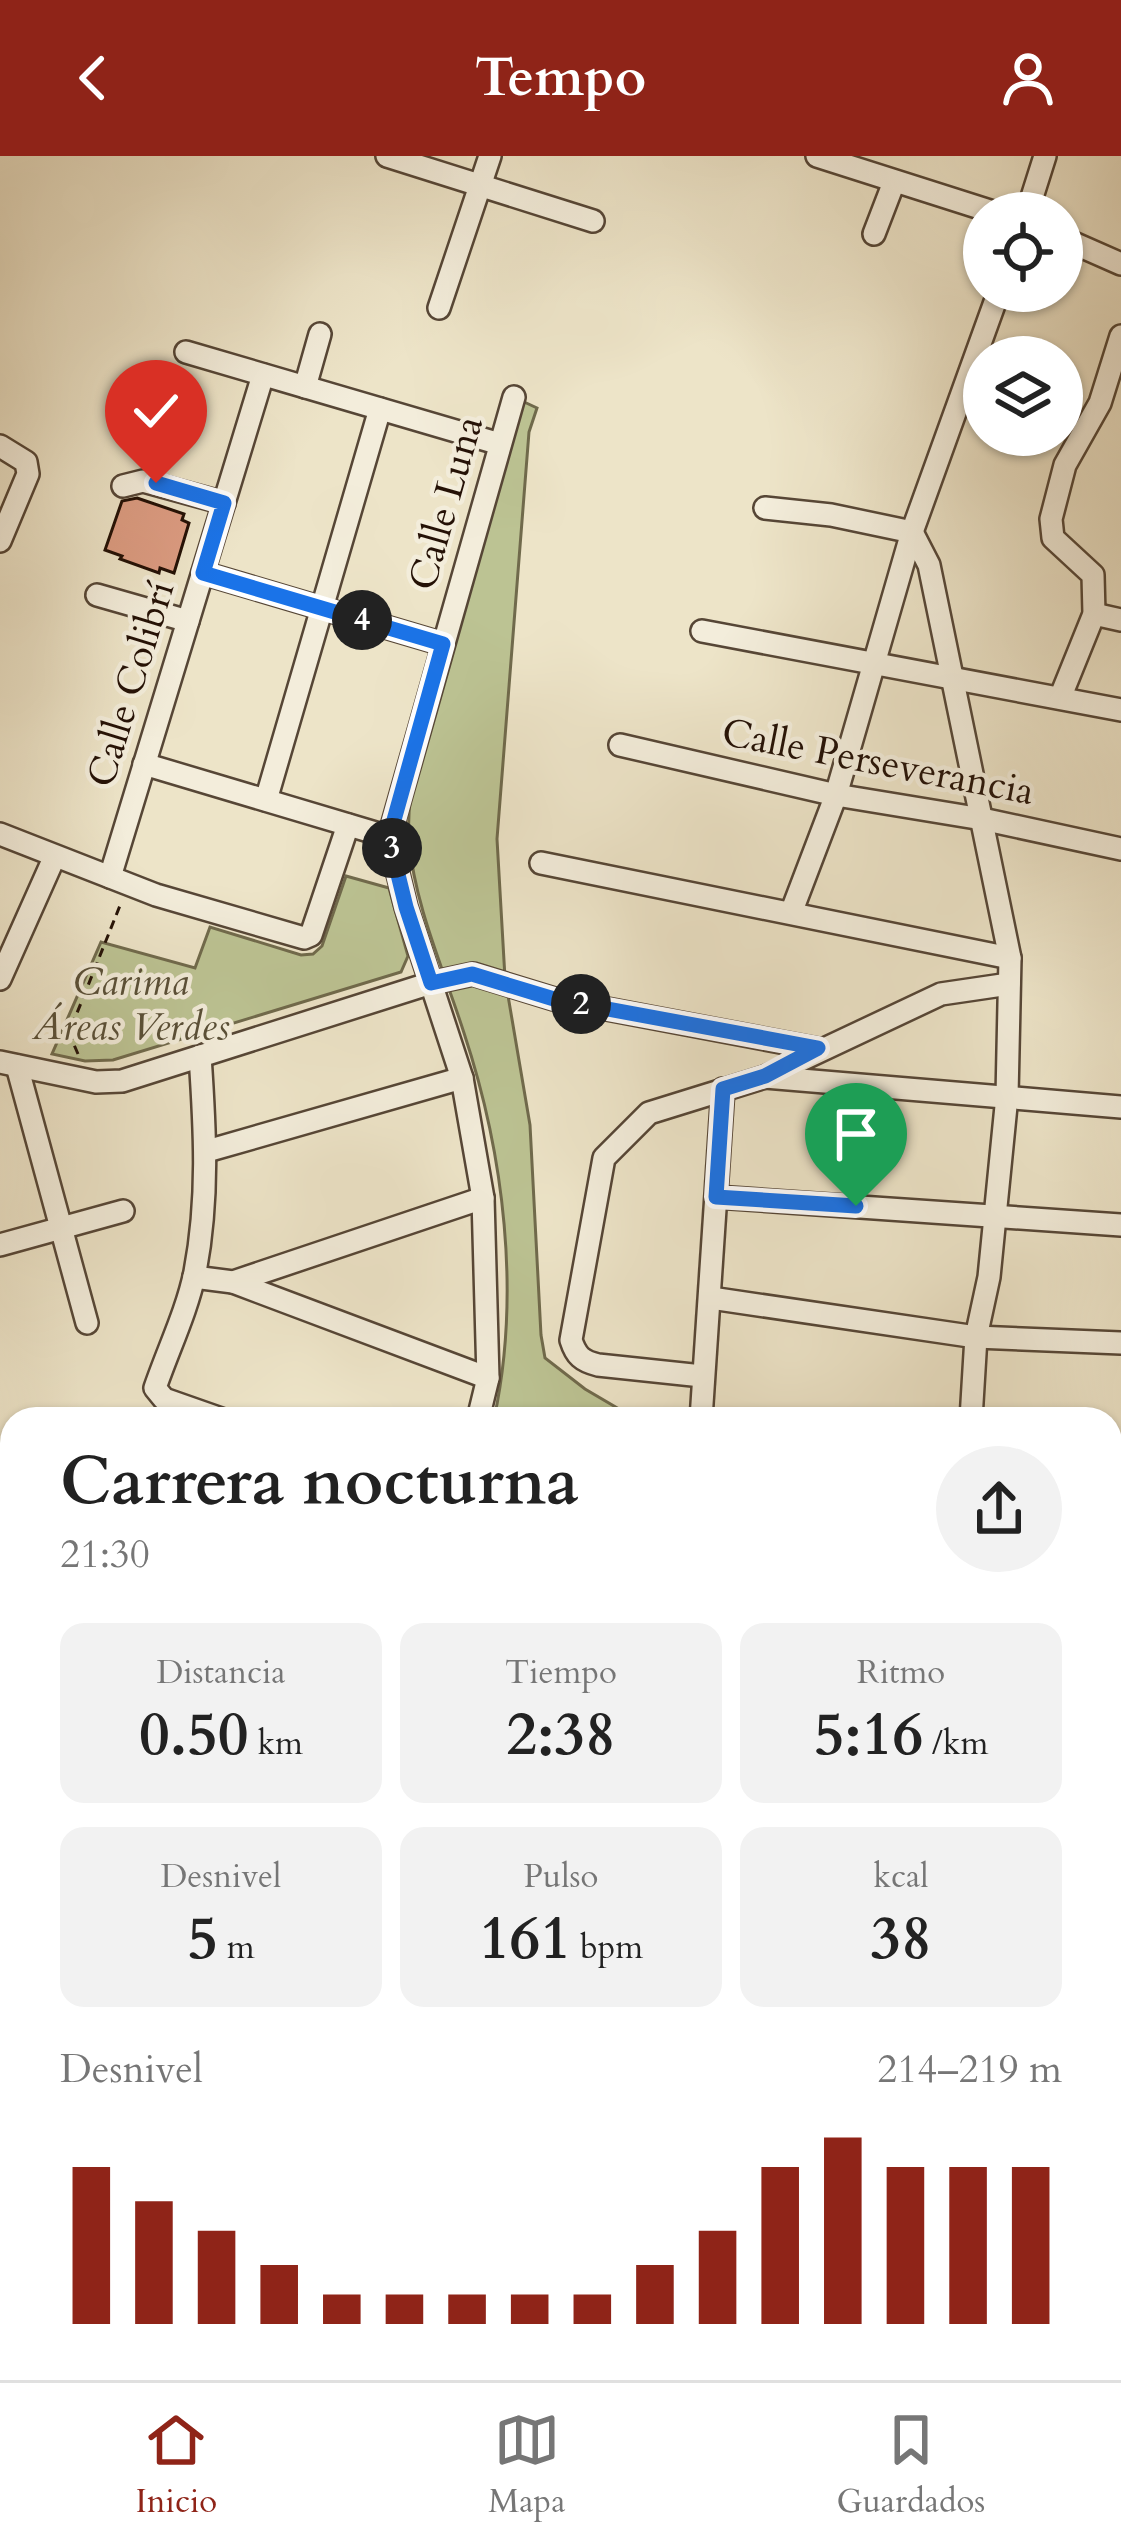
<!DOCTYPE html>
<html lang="es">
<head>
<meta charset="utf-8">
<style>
  :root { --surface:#fff; --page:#f2f2f2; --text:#222; --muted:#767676; --line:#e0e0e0; --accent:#8f2418 }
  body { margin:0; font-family:Cardo,serif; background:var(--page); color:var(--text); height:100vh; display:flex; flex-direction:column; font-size:45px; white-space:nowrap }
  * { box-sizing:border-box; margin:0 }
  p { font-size:39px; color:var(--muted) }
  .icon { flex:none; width:66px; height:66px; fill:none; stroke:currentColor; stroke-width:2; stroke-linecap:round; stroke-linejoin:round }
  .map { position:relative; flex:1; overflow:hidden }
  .drawer { position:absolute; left:0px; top:1251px; width:1122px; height:975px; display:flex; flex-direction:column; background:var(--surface); border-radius:36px 36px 0 0; box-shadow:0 3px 9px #0004 }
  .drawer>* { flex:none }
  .controls { position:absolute; left:963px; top:36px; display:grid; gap:24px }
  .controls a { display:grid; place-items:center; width:120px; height:120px; border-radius:50%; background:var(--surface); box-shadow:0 3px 9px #0004; font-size:60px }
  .pin { position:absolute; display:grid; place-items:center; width:102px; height:102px; color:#fff; margin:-123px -51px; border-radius:50% 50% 50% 0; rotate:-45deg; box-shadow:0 0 12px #0007 }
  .pin .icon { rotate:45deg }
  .km { position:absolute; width:60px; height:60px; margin:-30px; border-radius:50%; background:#222; color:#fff; font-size:33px; line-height:60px; text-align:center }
  .round { display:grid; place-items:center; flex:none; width:126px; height:126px; border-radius:63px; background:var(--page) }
  .overview { display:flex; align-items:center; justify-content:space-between; height:204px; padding:0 60px }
  h1 { font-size:66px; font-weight:700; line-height:90px }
  .stats { display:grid; grid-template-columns:repeat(3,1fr); gap:18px; height:204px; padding:12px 60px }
  .stats div { display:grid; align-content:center; border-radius:24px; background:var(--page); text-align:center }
  .stats b { font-size:60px; font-weight:700 }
  .stats small { font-size:33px; font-weight:400 }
  .stats p { font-size:33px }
  .chart { height:336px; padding:24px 60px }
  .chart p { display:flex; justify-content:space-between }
  .chart svg { width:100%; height:216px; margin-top:12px; stroke:var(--accent); stroke-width:6 }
  header { display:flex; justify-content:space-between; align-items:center; height:156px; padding:0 60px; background:var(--accent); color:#fff; font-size:54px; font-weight:700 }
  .dock { display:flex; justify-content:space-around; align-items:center; height:168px; border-top:3px solid var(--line); background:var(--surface); font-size:33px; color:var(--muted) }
  .dock a { display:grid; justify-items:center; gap:6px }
  .dock .selected { color:var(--accent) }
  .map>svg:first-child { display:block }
</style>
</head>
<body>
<header><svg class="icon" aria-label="back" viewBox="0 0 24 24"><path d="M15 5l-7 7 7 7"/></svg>Tempo<svg class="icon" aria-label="person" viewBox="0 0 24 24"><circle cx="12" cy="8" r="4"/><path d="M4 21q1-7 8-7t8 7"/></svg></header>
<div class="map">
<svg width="1121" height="2224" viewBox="0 0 1121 2224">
  <rect width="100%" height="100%" fill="#ede4c8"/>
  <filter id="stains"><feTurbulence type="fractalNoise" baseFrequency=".00167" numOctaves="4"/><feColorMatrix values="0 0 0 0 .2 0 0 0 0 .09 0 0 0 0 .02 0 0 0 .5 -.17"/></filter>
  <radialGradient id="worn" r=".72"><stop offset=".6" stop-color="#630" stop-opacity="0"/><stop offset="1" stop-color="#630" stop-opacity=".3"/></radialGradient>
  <!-- green -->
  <g fill="#bcc393" stroke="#706a4c" stroke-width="3">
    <path d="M522,245L537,252L529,276L497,683L505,822L530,969L541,1179L545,1202L585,1233L636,1263H494C521,1138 504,998 464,877C444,814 415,751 409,685C404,615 439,539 459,473C481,397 500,321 522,245Z"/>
    <polygon points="346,720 389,732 408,800 401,816 113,904 85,905 52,898 101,786 195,812 210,771 301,799 313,798 322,790"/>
  </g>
  <!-- building -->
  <polygon fill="#dc9c82" stroke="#241106" stroke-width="3" points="137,342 184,358 182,364 189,367 174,417 160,412 159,417 120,403 122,400 105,394 122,345"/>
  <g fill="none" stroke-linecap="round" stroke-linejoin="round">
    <defs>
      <polyline id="lane" points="1083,2224 1106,2214"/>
      <g id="street">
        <polyline points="387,0 593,65"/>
        <polyline points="817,0 996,57"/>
        <polyline points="1027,57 1045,0"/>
        <polyline points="874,78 894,26"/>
        <polyline points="1062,82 1121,108"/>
        <polyline points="439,152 490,0"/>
        <polyline points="186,196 500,288"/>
        <polyline points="305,231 320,178"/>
        <polyline points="0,290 26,306 28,318 0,385"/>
        <polyline points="123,330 143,325 224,347"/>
        <polyline points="765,352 831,359 912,376"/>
        <polyline points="912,376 929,409 1010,802 1007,940 989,1121 976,1181 971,1263"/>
        <polyline points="203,417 443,488"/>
        <polyline points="97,439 188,465"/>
        <polyline points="1094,458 1121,464"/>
        <polyline points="702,475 1121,554"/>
        <polyline points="1060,542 1094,458 1093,419 1053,382 1051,363 1065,309 1100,247 1121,180"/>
        <polyline points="620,589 836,639 982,663 1121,693"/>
        <polyline points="144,608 389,681"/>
        <polyline points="266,644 380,253"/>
        <polyline points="0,678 156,739 304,782 311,779 348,669"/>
        <polyline points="541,707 1010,802"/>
        <polyline points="110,721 263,219"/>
        <polyline points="791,757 836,639 912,376 999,135"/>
        <polyline points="0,823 54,702"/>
        <path d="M200,900C205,973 209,1043 195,1116C187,1155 168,1194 155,1232L164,1243L221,1263"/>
        <polyline points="0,906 96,926 122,925 431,827 473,818 554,843 818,893"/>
        <polyline points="17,910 87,1167"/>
        <polyline points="765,921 1121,951"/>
        <polyline points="207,995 462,922"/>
        <polyline points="716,1041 1121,1069"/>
        <polyline points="0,1089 123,1055"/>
        <polyline points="194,1121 233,1126 483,1042"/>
        <polyline points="233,1126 488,1222"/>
        <polyline points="711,1142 976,1181 1121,1187"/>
        <path d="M702,1220L598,1209C582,1205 576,1200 571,1184L604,1002L649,957L765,921L941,838L1009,828"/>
        <polyline points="478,1263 488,1222 483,1042 462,922 406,751 389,681 514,241"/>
        <polyline points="701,1263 723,933"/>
        <polyline points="0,1371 12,1409"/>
        <polyline points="0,1438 12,1442"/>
        <polyline points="0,1479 12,1464"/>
        <polyline points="0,1495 12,1501"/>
        <polyline points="1110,1657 1121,1657"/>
        <polyline points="0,1713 12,1724"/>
        <polyline points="1110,2023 1121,2020"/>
        <polyline points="1110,2180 1121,2176"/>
        <polyline points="474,2214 482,2224"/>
        <polyline points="646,2214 651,2224"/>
        <polyline points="885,2214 889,2224"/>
        <polyline points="558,2224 578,2214"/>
        <polyline points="1000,2224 1025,2214"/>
      </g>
    </defs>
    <!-- lane casing -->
    <use href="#lane" stroke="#564636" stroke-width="15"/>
    <!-- street casing -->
    <use href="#street" stroke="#564636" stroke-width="26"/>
    <!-- path -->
    <polyline stroke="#241106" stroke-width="3" stroke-dasharray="9 6" stroke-linecap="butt" points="78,898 69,877 121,747"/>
    <!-- lane -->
    <use href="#lane" stroke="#f3eddb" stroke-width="10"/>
    <!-- street -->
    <use href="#street" stroke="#f3eddb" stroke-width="21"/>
  </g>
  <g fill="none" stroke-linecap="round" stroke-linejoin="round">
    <defs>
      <polyline id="route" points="156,327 224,347 203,417 443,488 389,682 406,751 431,827 472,818 554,843 818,892 765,920 723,933 716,1041 856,1050"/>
    </defs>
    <!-- route casing -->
    <use href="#route" stroke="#fff" stroke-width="24"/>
    <!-- route -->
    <use href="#route" stroke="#1a73e8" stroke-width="15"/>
  </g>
  <g text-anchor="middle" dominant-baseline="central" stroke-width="9" stroke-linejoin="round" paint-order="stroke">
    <!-- street labels -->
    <g font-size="39" fill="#241106" stroke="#f3eddb">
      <text transform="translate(446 347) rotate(-74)">Calle Luna</text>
      <text transform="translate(131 528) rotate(-73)">Calle Colibrí</text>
      <text transform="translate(878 606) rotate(11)">Calle Perseverancia</text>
    </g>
    <!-- park labels -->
    <g font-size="39" font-style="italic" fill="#594f37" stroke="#f3eddb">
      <text x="131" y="825">Carima<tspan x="131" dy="45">Áreas Verdes</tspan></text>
    </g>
  </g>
  <rect width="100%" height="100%" filter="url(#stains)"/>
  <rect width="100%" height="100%" fill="url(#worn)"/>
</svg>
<div class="controls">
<a><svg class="icon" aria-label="locate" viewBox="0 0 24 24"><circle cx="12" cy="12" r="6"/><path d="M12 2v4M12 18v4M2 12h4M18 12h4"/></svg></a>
<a><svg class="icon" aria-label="layers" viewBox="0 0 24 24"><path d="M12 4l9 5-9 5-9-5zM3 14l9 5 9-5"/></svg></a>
</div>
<div class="pin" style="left:856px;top:1050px;background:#1e9e55"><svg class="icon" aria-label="arrive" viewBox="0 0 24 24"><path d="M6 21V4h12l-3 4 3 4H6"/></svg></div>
<div class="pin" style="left:156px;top:327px;background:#d93025"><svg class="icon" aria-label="check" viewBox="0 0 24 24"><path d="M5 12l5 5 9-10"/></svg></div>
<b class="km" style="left:581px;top:848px">2</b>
<b class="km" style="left:392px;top:692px">3</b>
<b class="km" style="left:362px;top:464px">4</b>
<section class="drawer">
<div class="overview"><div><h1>Carrera nocturna</h1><p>21:30</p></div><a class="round"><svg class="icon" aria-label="share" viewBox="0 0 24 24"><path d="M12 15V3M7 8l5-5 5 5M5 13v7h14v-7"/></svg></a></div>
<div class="stats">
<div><p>Distancia</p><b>0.50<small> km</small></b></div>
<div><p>Tiempo</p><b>2:38</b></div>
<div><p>Ritmo</p><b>5:16<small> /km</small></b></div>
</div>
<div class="stats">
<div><p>Desnivel</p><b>5<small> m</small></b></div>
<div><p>Pulso</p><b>161<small> bpm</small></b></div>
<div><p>kcal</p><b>38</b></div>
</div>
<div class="chart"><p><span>Desnivel</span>214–219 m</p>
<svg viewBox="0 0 160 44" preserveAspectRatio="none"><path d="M5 44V12M15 44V19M25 44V25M35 44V32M45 44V38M55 44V38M65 44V38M75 44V38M85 44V38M95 44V32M105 44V25M115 44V12M125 44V6M135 44V12M145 44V12M155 44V12"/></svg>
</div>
</section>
</div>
<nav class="dock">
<a class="selected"><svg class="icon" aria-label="home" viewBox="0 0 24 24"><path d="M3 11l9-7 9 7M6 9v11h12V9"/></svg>Inicio</a>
<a><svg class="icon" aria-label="map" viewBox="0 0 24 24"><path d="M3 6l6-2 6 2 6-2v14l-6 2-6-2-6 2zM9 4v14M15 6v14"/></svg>Mapa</a>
<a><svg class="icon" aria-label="saved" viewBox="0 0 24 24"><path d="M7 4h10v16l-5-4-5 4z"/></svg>Guardados</a>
</nav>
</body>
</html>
